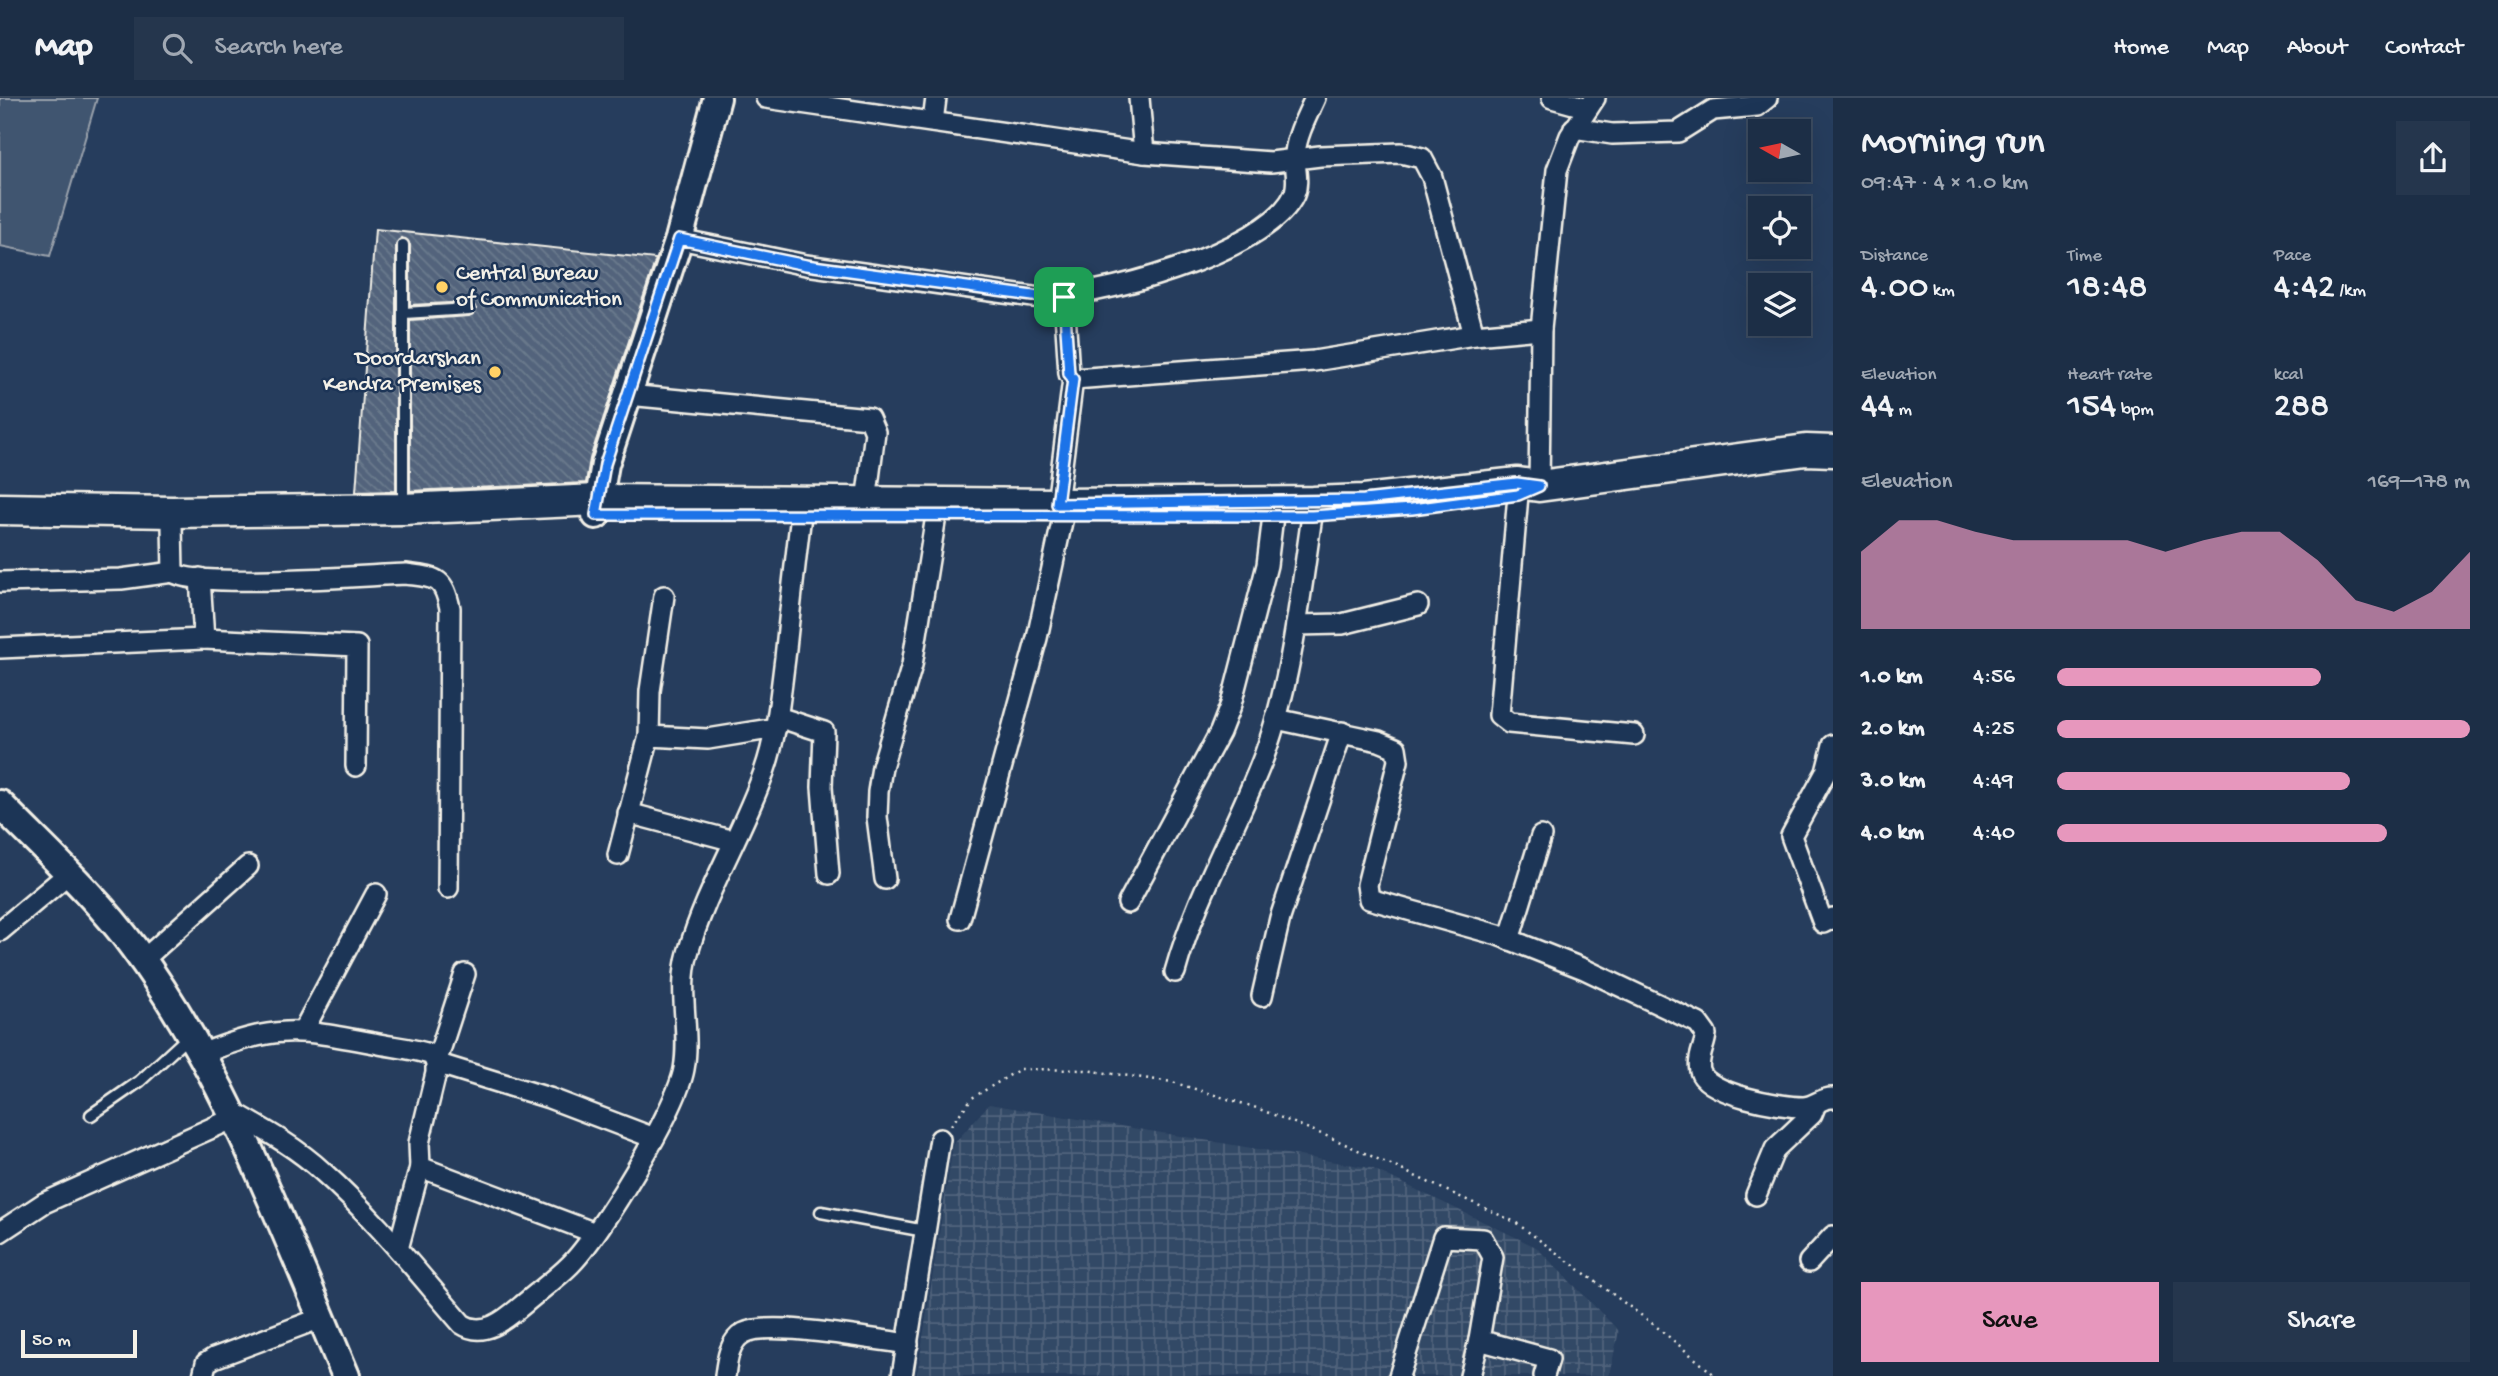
<!DOCTYPE html>
<html lang="en">
<head>
<meta charset="utf-8">
<style>
  :root { --surface:#1c2e46; --page:#25364d; --text:#f1f3f6; --muted:#a0a8b3; --line:#3a4a5f; --accent:#e797bd }
  body { margin:0; font-family:"Gochi Hand",sans-serif; background:var(--page); color:var(--text); height:100vh; display:flex; flex-direction:column; font-size:26px; white-space:nowrap }
  * { box-sizing:border-box; margin:0 }
  p { font-size:23px; color:var(--muted) }
  .icon { flex:none; width:38px; height:38px; fill:none; stroke:currentColor; stroke-width:2; stroke-linecap:round; stroke-linejoin:round }
  .map { position:relative; flex:1; overflow:hidden }
  .details { display:flex; flex-direction:column; background:var(--surface); width:665px }
  .details>* { flex:none }
  .needle { width:46px; rotate:279deg }
  .controls { position:absolute; left:1748px; top:21px; display:grid; gap:14px }
  .controls a { display:grid; place-items:center; width:63px; height:63px; border-radius:0px; background:var(--surface); box-shadow:0 7px 28px #0002,0 0 0 2px var(--line); font-size:35px }
  .scale { position:absolute; left:21px; bottom:18px; width:116px; box-sizing:border-box; padding-left:7px; border:4px solid #f4f1e8; border-top:0; font-size:19px; line-height:24px; white-space:nowrap; color:#f4f1e8; -webkit-text-stroke:5px #1d3557; paint-order:stroke }
  .pin { position:absolute; display:grid; place-items:center; width:60px; height:60px; color:#fff; margin:-30px; border-radius:14px; box-shadow:0 4px 10px #0006 }
  .round { display:grid; place-items:center; flex:none; width:74px; height:74px; border-radius:0px; background:var(--page) }
  .head { display:flex; align-items:center; justify-content:space-between; height:119px; padding:0 28px }
  h1 { font-size:38px; font-weight:600; line-height:52px }
  .figures { display:grid; grid-template-columns:repeat(3,1fr); gap:10px; height:119px; padding:7px 28px }
  .figures div { display:grid; align-content:center }
  .figures b { font-size:35px; font-weight:600 }
  .figures small { font-size:19px; font-weight:400 }
  .figures p { font-size:19px }
  .chart { height:196px; padding:14px 28px }
  .chart p { display:flex; justify-content:space-between }
  .chart svg { width:100%; height:126px; margin-top:7px; fill:var(--accent); opacity:.7 }
  .action { display:flex; gap:14px; margin-top:auto; padding:14px 28px }
  .action a { flex:1; height:80px; border-radius:0px; background:var(--accent); color:#111; font-size:28px; font-weight:600; line-height:80px; text-align:center }
  .action a+a { background:var(--page); color:var(--text) }
  ul { padding:0 28px; list-style:none; font-size:23px }
  li { display:grid; grid-template-columns:112px 84px 1fr; align-items:center; height:52px }
  li i { height:18px; border-radius:9px; background:var(--accent) }
  header { display:flex; align-items:center; gap:42px; box-sizing:border-box; height:98px; padding:0 35px; background:var(--surface); border-bottom:2px solid var(--line) }
  header strong { font-size:33px }
  nav { display:flex; gap:38px; margin-inline-start:auto; font-size:24px }
  .search { width:490px; height:63px; background:var(--page); display:flex; align-items:center; gap:18px; box-sizing:border-box; padding:0 24px; border-radius:0px; color:var(--muted); font-size:26px }
  main { display:flex; flex:1; min-height:0 }
  .map>svg:first-child { display:block }
</style>
</head>
<body>
<header>
<strong>Map</strong>
<div class="search"><svg class="icon" aria-label="search" viewBox="0 0 24 24"><circle cx="10" cy="10" r="6"/><path d="M15 15l6 6"/></svg>Search here</div>
<nav><a>Home</a><a>Map</a><a>About</a><a>Contact</a></nav>
</header>
<main>
<div class="map">
<svg width="1833" height="1278" viewBox="0 0 1833 1278">
  <defs>
    <pattern id="industrial-grid" width="8" height="8" patternUnits="userSpaceOnUse" patternTransform="scale(1.75)"><rect width="8" height="8" fill="#334966"/><path d="M0 4h8M4 0v8" fill="none" stroke="#51647c"/></pattern>
    <pattern id="building-back-hatch" width="6" height="6" patternUnits="userSpaceOnUse" patternTransform="scale(1.75)"><rect width="6" height="6" fill="#52647b"/><path d="M-1 5l2 2M0 0l6 6M5-1l2 2" fill="none" stroke="#6c7b8e"/></pattern>
  </defs>
  <rect width="100%" height="100%" fill="#263d5d"/>
  <filter id="ink" filterUnits="userSpaceOnUse"><feTurbulence type="fractalNoise" baseFrequency=".0143" numOctaves="2"/><feDisplacementMap in="SourceGraphic" scale="14" xChannelSelector="R" yChannelSelector="G"/><feConvolveMatrix kernelMatrix="1 2 1 2 8 2 1 2 1" color-interpolation-filters="sRGB"/></filter>
  <g filter="url(#ink)">
    <!-- industrial -->
    <polygon fill="url(#industrial-grid)" points="989,1006 1371,1070 1536,1149 1619,1233 1609,1278 917,1278 953,1047"/>
    <!-- garden -->
    <polygon fill="#40546f" stroke="#9aa2ac" stroke-width="2" points="0,0 97,0 50,158 0,148"/>
    <!-- building -->
    <polygon fill="url(#building-back-hatch)" stroke="#f4f1e8" stroke-width="2" points="375,131 656,161 590,361 586,385 410,393 410,222 469,218 476,211 469,204 410,207 410,147 402,140 396,147 396,393 356,394"/>
    <g fill="none" stroke-linecap="round" stroke-linejoin="round">
      <defs>
        <g id="lane">
          <polyline points="404,215 469,211"/>
          <polyline points="403,407 403,147"/>
          <polyline points="91,1017 140,983 189,938"/>
          <polyline points="821,1114 925,1133"/>
        </g>
        <g id="street">
          <polyline points="766,0 1144,55 1271,64 1320,58 1401,55 1422,60 1432,79 1474,237"/>
          <polyline points="1139,0 1144,55"/>
          <polyline points="1552,0 1588,10"/>
          <polyline points="933,24 936,0"/>
          <polyline points="1574,30 1612,36 1678,34 1713,12 1757,8 1767,0"/>
          <path d="M679,141L806,167L1033,199C1091,203 1268,154 1294,97C1300,83 1294,70 1295,55C1297,36 1307,18 1315,0"/>
          <polyline points="1064,199 1069,276 1074,281 1314,263 1474,237 1541,231"/>
          <polyline points="628,297 869,320 875,334 866,404"/>
          <polyline points="1539,388 1541,231 1557,72 1570,38 1595,0"/>
          <polyline points="1518,397 1499,617 1509,625 1634,637"/>
          <polyline points="1057,406 1073,281"/>
          <path d="M172,427L173,474C193,491 370,477 406,476C436,480 443,478 450,510L448,790"/>
          <polyline points="200,480 204,541 357,548 356,668"/>
          <polyline points="0,484 121,481 173,474"/>
          <polyline points="1296,527 1342,526 1418,507"/>
          <polyline points="0,550 204,541"/>
          <polyline points="778,619 824,634 822,689 829,776"/>
          <path d="M1276,621L1379,643L1396,650L1398,663L1367,787L1369,801L1498,837L1584,871L1698,925L1706,936C1705,948 1697,960 1700,973C1706,996 1781,1009 1803,1009C1814,1009 1822,999 1833,1000"/>
          <polyline points="649,638 650,593 664,498"/>
          <polyline points="1833,647 1826,674 1791,738 1823,825 1833,820"/>
          <polyline points="628,715 734,743"/>
          <polyline points="618,757 649,638 708,641 776,630"/>
          <polyline points="885,781 877,719 878,694 882,669 912,567 936,418"/>
          <polyline points="1128,805 1220,634 1231,606 1267,467 1273,418"/>
          <polyline points="960,821 1037,540 1063,419"/>
          <polyline points="0,833 68,776"/>
          <polyline points="1509,842 1541,738"/>
          <polyline points="143,862 248,768"/>
          <path d="M1175,874C1196,798 1236,731 1264,658C1292,582 1300,498 1312,418"/>
          <polyline points="465,876 436,965 549,1000 654,1040"/>
          <polyline points="1262,898 1280,820 1342,634"/>
          <polyline points="303,933 376,796"/>
          <path d="M201,956C276,927 295,930 374,945C392,949 414,950 432,957L436,965V975L419,1045L420,1069L595,1135"/>
          <path d="M228,1011C261,1030 295,1048 323,1074C374,1119 417,1174 462,1226C485,1241 507,1220 525,1205C540,1192 556,1181 570,1167C599,1139 677,1011 684,971C691,933 677,893 688,855C706,792 742,736 764,674C777,638 780,598 785,560C790,512 795,465 801,417"/>
          <polyline points="1756,1097 1775,1051 1812,1016 1816,1006"/>
          <polyline points="0,1134 44,1105 232,1021"/>
          <polyline points="398,1151 420,1069"/>
          <polyline points="1809,1164 1833,1138"/>
          <polyline points="203,1278 206,1265 214,1260 321,1220"/>
          <path d="M725,1278C727,1262 729,1243 744,1235C769,1222 875,1242 908,1246"/>
          <polyline points="902,1278 940,1041"/>
          <polyline points="1399,1278 1443,1139 1483,1141 1493,1159 1479,1242 1549,1261 1544,1278"/>
          <polyline points="1470,1278 1479,1242"/>
        </g>
        <g id="secondary">
          <polyline points="596,417 605,366 679,141 717,0"/>
          <path d="M0,706C44,751 97,799 134,850C228,978 284,1133 346,1278"/>
        </g>
        <polyline id="primary" points="0,411 172,414 403,411 597,402 1057,406 1313,404 1364,402 1518,385 1539,388 1806,352 1833,353"/>
      </defs>
      <!-- lane casing -->
      <use href="#lane" stroke="#f4f1e8" stroke-width="15"/>
      <!-- street casing -->
      <use href="#street" stroke="#f4f1e8" stroke-width="24"/>
      <!-- secondary casing -->
      <use href="#secondary" stroke="#f4f1e8" stroke-width="32"/>
      <!-- primary casing -->
      <use href="#primary" stroke="#f4f1e8" stroke-width="35"/>
      <!-- path -->
      <polyline stroke="#f4f1e8" stroke-width="2.5" stroke-dasharray="2 5" stroke-linecap="butt" points="951,1027 972,1000 1020,971 1085,972 1172,984 1254,1009 1334,1041 1515,1124 1657,1229 1716,1278"/>
      <!-- lane -->
      <use href="#lane" stroke="#1d3557" stroke-width="10"/>
      <!-- street -->
      <use href="#street" stroke="#1d3557" stroke-width="19"/>
      <!-- secondary -->
      <use href="#secondary" stroke="#1d3557" stroke-width="26"/>
      <!-- primary -->
      <use href="#primary" stroke="#1d3557" stroke-width="30"/>
    </g>
  </g>
  <g fill="none" stroke-linecap="round" stroke-linejoin="round" filter="url(#ink)">
    <defs>
      <polygon id="route" points="679,141 806,167 1033,198 1064,199 1069,276 1073,281 1057,406 1364,402 1517,385 1539,388 1518,397 1412,411 1312,418 596,417 605,366"/>
    </defs>
    <!-- route casing -->
    <use href="#route" stroke="#fff" stroke-width="14"/>
    <!-- route -->
    <use href="#route" stroke="#1a73e8" stroke-width="9"/>
  </g>
  <!-- markers -->
  <g fill="#ffd166" stroke="#1d3557" stroke-width="2.5">
    <circle cx="442" cy="189" r="7"/>
    <circle cx="495" cy="274" r="7"/>
  </g>
  <g text-anchor="middle" dominant-baseline="central" stroke-width="5" stroke-linejoin="round" paint-order="stroke">
    <!-- poi labels -->
    <g font-size="23" fill="#f4f1e8" stroke="#1d3557" text-anchor="start">
      <text x="456" y="176">Central Bureau<tspan x="456" dy="26">of Communication</tspan></text>
      <text x="481" y="261" text-anchor="end">Doordarshan<tspan x="481" dy="26">Kendra Premises</tspan></text>
    </g>
  </g>
</svg>
<div class="controls">
<a><svg class="needle" viewBox="-14 -14 28 28"><path d="M0-13l5 13h-10z" fill="#e53935"/><path d="M0 13l5-13h-10z" fill="#a0a8b3"/></svg></a>
<a><svg class="icon" aria-label="locate" viewBox="0 0 24 24"><circle cx="12" cy="12" r="6"/><path d="M12 2v4M12 18v4M2 12h4M18 12h4"/></svg></a>
<a><svg class="icon" aria-label="layers" viewBox="0 0 24 24"><path d="M12 4l9 5-9 5-9-5zM3 14l9 5 9-5"/></svg></a>
</div>
<div class="scale">50 m</div>
<div class="pin" style="left:1064px;top:199px;background:#1e9e55"><svg class="icon" aria-label="arrive" viewBox="0 0 24 24"><path d="M6 21V4h12l-3 4 3 4H6"/></svg></div>
</div>
<section class="details">
<div class="head"><div><h1>Morning run</h1><p>09:47 · 4 × 1.0 km</p></div><a class="round"><svg class="icon" aria-label="share" viewBox="0 0 24 24"><path d="M12 15V3M7 8l5-5 5 5M5 13v7h14v-7"/></svg></a></div>
<div class="figures">
<div><p>Distance</p><b>4.00<small> km</small></b></div>
<div><p>Time</p><b>18:48</b></div>
<div><p>Pace</p><b>4:42<small> /km</small></b></div>
</div>
<div class="figures">
<div><p>Elevation</p><b>44<small> m</small></b></div>
<div><p>Heart rate</p><b>154<small> bpm</small></b></div>
<div><p>kcal</p><b>288</b></div>
</div>
<div class="chart"><p><span>Elevation</span>169–178 m</p>
<svg viewBox="0 0 160 44" preserveAspectRatio="none"><path d="M0 44V17L10 6L20 6L30 10L40 13L50 13L60 13L70 13L80 17L90 13L100 10L110 10L120 20L130 34L140 38L150 31L160 17V44z"/></svg>
</div>
<ul>
<li><b>1.0 km</b>4:56<i style="width:64%"></i></li>
<li><b>2.0 km</b>4:25<i style="width:100%"></i></li>
<li><b>3.0 km</b>4:49<i style="width:71%"></i></li>
<li><b>4.0 km</b>4:40<i style="width:80%"></i></li>
</ul>
<div class="action"><a>Save</a><a>Share</a></div>
</section>
</main>
</body>
</html>
